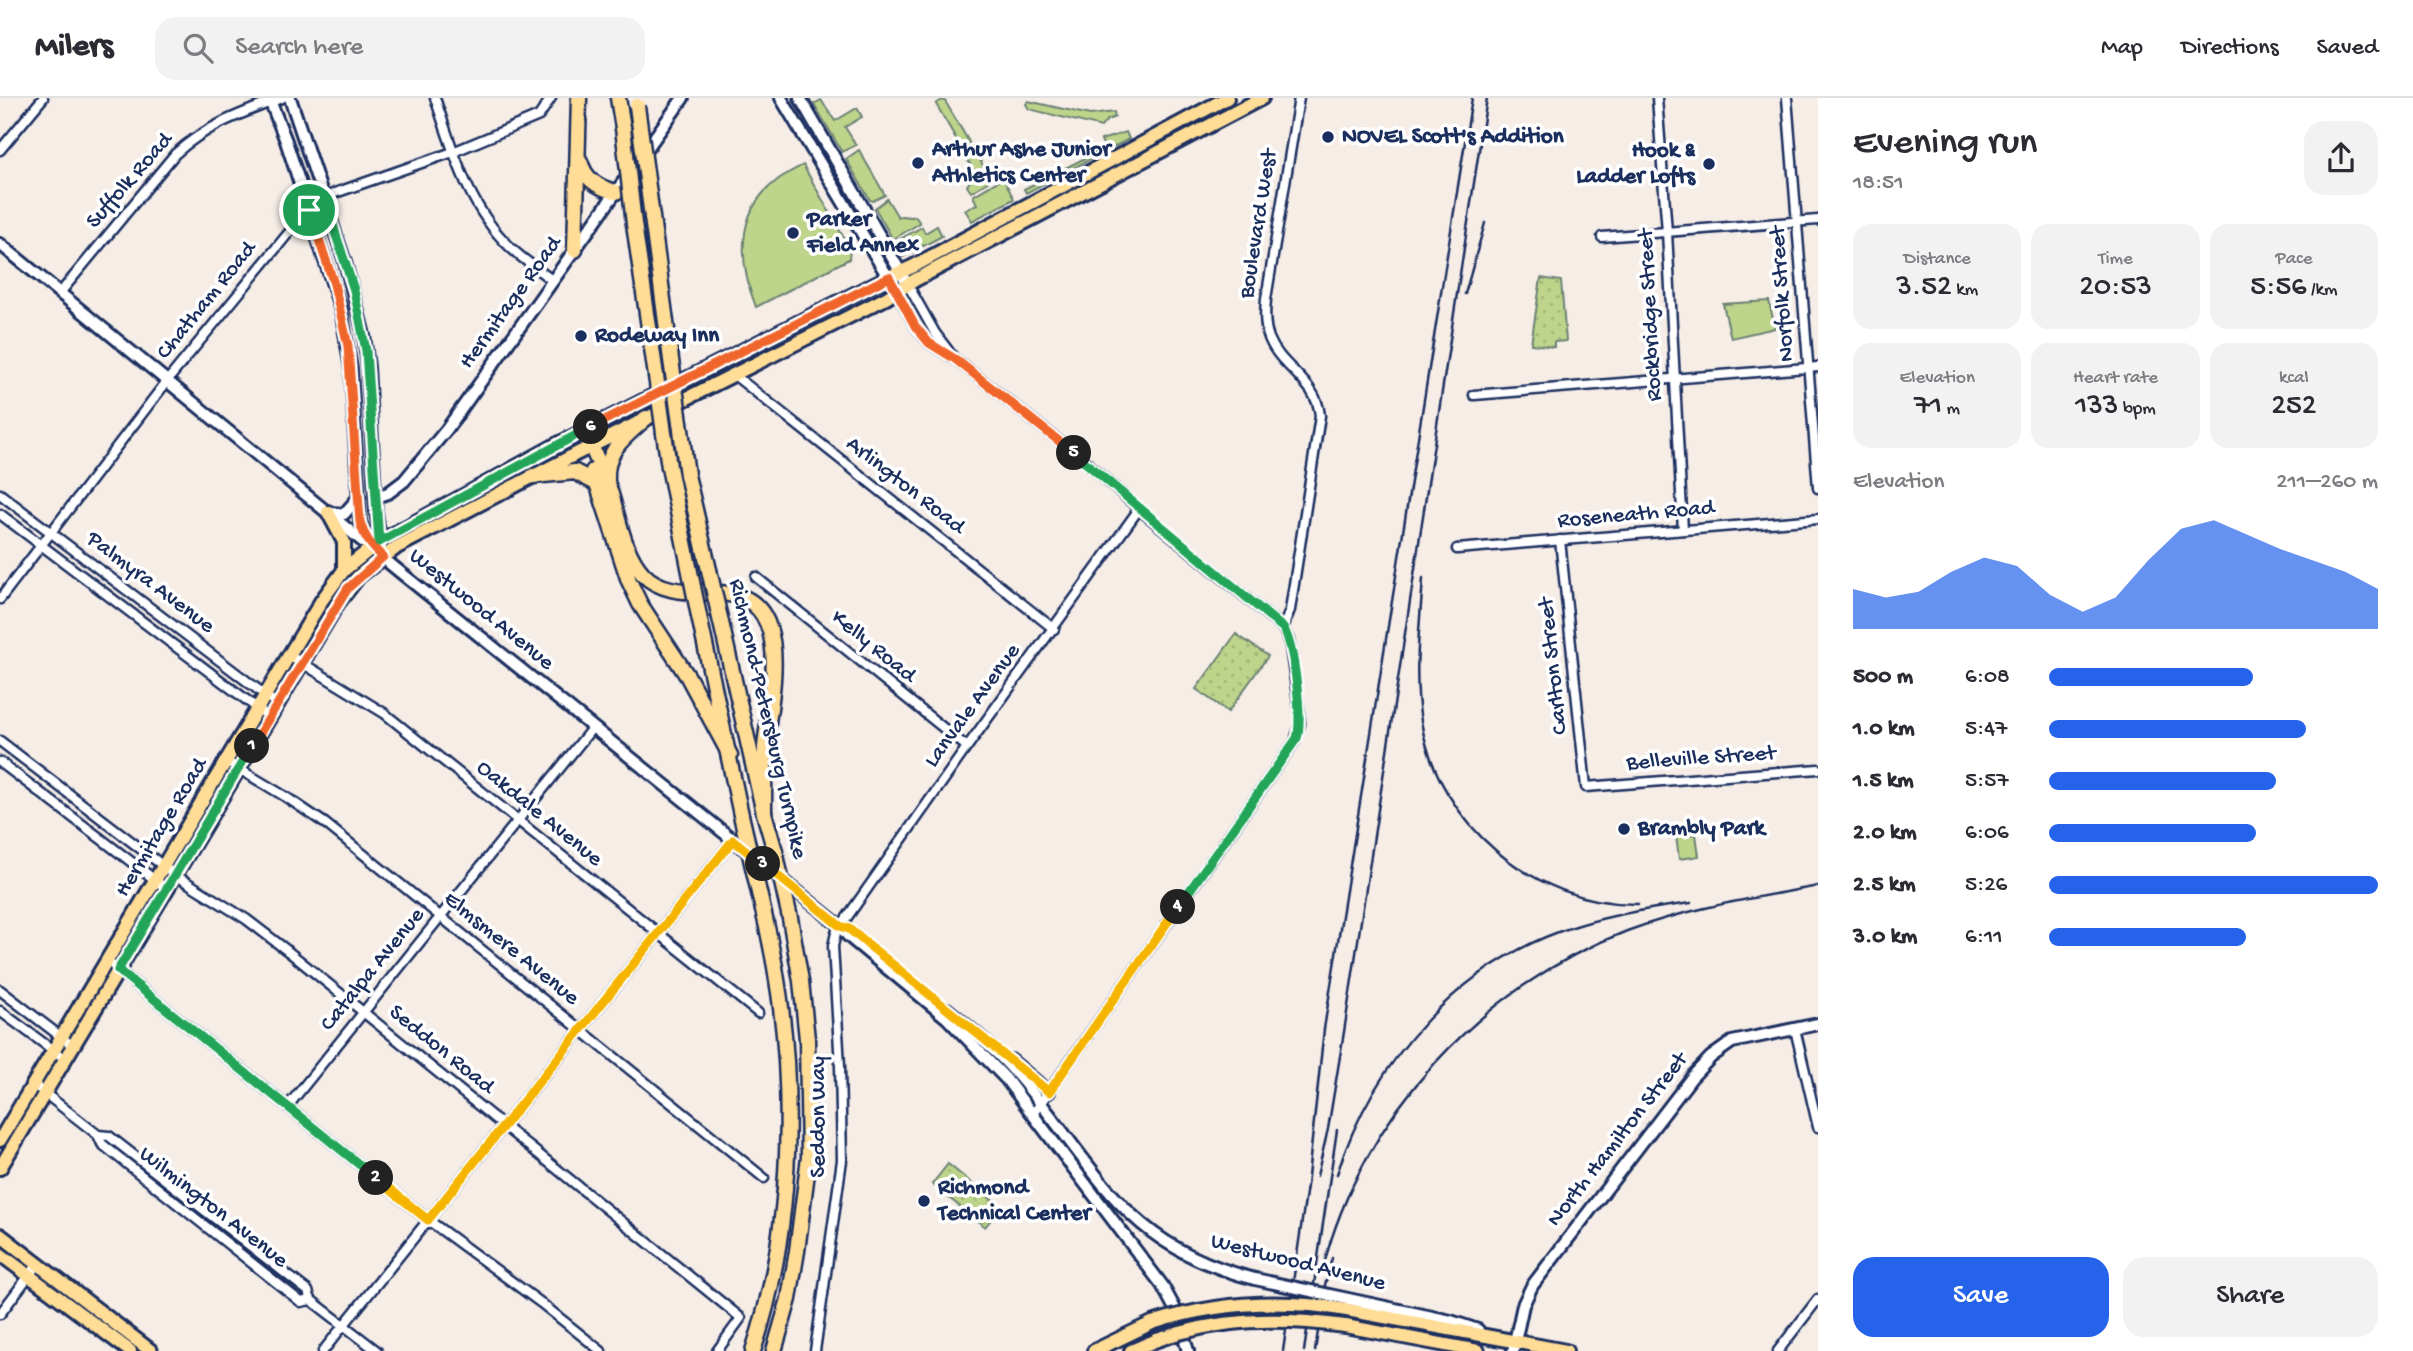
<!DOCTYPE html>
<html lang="en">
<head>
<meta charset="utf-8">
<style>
  :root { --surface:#fff; --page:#f2f2f3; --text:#2b2b33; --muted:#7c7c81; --line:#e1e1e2; --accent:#2563eb }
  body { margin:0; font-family:"Gochi Hand",sans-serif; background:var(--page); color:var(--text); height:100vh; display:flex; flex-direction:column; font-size:26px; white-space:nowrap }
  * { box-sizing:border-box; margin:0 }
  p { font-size:23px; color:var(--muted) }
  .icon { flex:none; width:38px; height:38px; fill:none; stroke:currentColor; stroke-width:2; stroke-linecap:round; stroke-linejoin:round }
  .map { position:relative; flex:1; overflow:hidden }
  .details { display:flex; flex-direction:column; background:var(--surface); width:595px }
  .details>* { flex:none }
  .pin { position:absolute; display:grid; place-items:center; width:60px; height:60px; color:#fff; margin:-30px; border:4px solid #fff; border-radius:50%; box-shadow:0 2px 7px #0007 }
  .km { position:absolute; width:35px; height:35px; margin:-18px; border-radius:50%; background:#222; color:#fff; font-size:19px; line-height:35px; text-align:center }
  .round { display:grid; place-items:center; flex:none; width:74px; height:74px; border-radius:21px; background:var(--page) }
  .summary { display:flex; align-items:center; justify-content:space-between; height:119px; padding:0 35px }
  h1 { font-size:38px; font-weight:600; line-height:52px }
  .metrics { display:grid; grid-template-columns:repeat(3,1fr); gap:10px; height:119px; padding:7px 35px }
  .metrics div { display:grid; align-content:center; border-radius:18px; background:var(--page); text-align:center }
  .metrics b { font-size:30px; font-weight:600 }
  .metrics small { font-size:19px; font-weight:400 }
  .metrics p { font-size:19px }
  .chart { height:196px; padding:14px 35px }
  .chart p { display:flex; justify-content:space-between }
  .chart svg { width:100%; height:126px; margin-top:7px; fill:var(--accent); opacity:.7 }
  .button { display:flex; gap:14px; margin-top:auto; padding:14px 35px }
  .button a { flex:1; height:80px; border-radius:21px; background:var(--accent); color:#fff; font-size:28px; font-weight:600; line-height:80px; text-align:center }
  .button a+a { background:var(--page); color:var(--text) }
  ul { padding:0 35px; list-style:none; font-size:23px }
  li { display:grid; grid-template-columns:112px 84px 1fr; align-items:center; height:52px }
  li i { height:18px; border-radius:9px; background:var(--accent) }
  header { display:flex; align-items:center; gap:42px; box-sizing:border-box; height:98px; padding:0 35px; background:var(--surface); border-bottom:2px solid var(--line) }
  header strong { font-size:33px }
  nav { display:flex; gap:38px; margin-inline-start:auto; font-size:24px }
  .search { width:490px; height:63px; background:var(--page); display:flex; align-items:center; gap:18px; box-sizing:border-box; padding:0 24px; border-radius:21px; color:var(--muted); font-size:26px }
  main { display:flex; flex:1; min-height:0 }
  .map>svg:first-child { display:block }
</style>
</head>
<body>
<header>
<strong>Milers</strong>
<div class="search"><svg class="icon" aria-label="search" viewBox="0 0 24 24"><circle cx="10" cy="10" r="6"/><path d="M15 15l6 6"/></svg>Search here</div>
<nav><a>Map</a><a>Directions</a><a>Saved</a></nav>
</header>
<main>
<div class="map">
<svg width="1818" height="1253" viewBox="0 0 1818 1253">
  <defs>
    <pattern id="park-dots" width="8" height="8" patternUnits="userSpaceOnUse" patternTransform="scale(1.75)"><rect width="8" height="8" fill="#bed48a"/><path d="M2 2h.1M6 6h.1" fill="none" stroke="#a3b67a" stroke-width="1.8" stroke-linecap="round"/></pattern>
  </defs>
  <rect width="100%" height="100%" fill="#f6ede7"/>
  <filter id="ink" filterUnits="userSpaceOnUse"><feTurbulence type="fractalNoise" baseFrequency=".0143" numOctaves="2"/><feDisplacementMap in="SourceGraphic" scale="14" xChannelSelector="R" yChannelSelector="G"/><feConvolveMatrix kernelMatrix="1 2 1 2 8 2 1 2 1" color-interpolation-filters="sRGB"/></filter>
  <g filter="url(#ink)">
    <!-- grass -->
    <g fill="#bed48a" stroke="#6c8274" stroke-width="2">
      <polygon points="821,2 835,23 857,10 862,19 845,29 856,47 842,54 814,6"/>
      <polygon points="942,2 945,3 969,44 968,48 962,51 936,6"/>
      <polygon points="1028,3 1090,17 1114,14 1115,19 1107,22 1101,29 1029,11 1026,6"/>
      <polygon points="1126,34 1129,41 1026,95 1024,91 1105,50 1101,42"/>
      <polygon points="859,52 885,97 873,103 870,102 846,61"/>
      <polygon points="971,52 975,53 991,82 971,94 967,88 975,74 964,56"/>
      <path d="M803,67L850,151L849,161L756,209C739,166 735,115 775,84C783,77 794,72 803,67Z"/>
      <polygon points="1003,80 1014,101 972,123 965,112 977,106 973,98"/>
      <path d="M887,101L898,119C903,116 909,121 915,118L920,125L895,140H892L875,110Z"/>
      <polygon points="937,128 942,138 903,159 895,144 922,129 925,135"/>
      <polygon points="1769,203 1775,230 1731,240 1723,206"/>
      <polygon points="1696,736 1699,758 1679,761 1676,738"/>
    </g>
    <!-- park -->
    <g fill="url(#park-dots)" stroke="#6c8274" stroke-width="2">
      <polygon points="1541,180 1561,183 1566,243 1554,244 1554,249 1531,246"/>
      <polygon points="1236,536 1268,558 1228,614 1196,591"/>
      <polygon points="948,1066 1001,1109 985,1129 932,1086"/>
    </g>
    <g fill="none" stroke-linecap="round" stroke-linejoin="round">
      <defs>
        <g id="street">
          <path d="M435,0C453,53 468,109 510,149C523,162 539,172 553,183"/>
          <polyline points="1657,0 1667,134 1683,432"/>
          <polyline points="1787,0 1818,390"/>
          <polyline points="0,52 43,0"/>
          <polyline points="1602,139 1818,122"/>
          <polyline points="908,187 935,235 953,259"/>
          <polyline points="897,194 915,228 929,245 955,261 1086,364 1139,411 1283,530 1289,542 1299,611 1300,626 1295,643 1033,1016"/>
          <path d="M60,195L175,56C207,27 242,15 282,0"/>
          <polyline points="733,276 1054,531"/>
          <polyline points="1474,297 1818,269"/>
          <polyline points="0,396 277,606"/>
          <polyline points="0,416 269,619"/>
          <polyline points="1560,442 1586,689 1818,671"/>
          <polyline points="1457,451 1818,421"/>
          <polyline points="756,479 967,649"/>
          <path d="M0,501L167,283L300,121C311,111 321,101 335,95L453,54L539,18L551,0"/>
          <path d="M1283,530L1290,512L1320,318C1317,282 1281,271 1269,240C1264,227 1265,214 1266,201L1299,0"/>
          <polyline points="289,557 384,615 758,915"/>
          <polyline points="0,643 175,777 246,821 289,854 741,1220 717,1253"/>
          <polyline points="226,663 286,699 326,726 764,1080"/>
          <polyline points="0,664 167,791"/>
          <polyline points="107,863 428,1122 541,1205 601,1253"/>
          <polyline points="0,892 73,948"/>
          <polyline points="0,913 65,961"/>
          <polyline points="1795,931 1818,1029"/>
          <polyline points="33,986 98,1037 109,1038 308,1193 311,1202 377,1253"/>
          <polyline points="288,1008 593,629"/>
          <polyline points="98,1037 102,1046 301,1204 311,1202"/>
          <polyline points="0,1216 37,1167"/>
          <polyline points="323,1253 733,742"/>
          <polyline points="815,1253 842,1062 840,968 833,848 836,835 967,649 1139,411"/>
          <polyline points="1778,1253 1818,1201"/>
        </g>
        <g id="secondary">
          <polyline points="269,0 286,43 341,212 351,271 360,424 368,444"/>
          <polyline points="290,0 345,164 364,237 368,269 376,414 381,450"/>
          <polyline points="781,0 897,194"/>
          <polyline points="800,0 908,187"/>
          <polyline points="0,146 400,474 840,828 848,838 947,920 1006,981 1162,1187 1175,1211 1188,1253"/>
          <polyline points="376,399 388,395 404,383 447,331 683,0"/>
          <polyline points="331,415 344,416 359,399"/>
          <path d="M947,911C970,930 994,950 1014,973C1098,1068 1119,1147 1255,1181"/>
          <polyline points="1011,962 1049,994"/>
          <polyline points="1348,1201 1451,1223 1478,1232"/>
          <polyline points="1513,1253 1523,1207 1532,1188 1692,979 1711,959 1732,944 1818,926"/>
        </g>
        <g id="primary">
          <polyline points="328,414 344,444 344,472"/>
          <polyline points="0,1042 322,502 344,472 379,444 558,346 880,183 912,169 1227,0"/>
          <polyline points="0,1070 338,505 359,478 397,449 576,356 886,200 915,182 1262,0"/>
          <polyline points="0,1137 151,1253"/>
          <polyline points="0,1156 130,1253"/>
          <polyline points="1347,1212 1566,1253"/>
          <polyline points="1345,1228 1478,1253"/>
          <polyline points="1094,1253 1152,1225"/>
          <polyline points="1131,1253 1157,1242"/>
        </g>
        <g id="highway">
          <polyline points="618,0 623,30"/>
          <path d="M580,63C585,82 599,90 616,94"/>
          <polyline points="646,74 672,269"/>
          <polyline points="634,126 656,278"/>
          <polyline points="575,152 579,0"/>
          <polyline points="680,324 687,377 709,472"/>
          <path d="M584,333C592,351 601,368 608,387C618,415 622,453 643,476C665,499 701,492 729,496C797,505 768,607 765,650C764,672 764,693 764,715"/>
          <polyline points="664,335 669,369 689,469"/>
          <polyline points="593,373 629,483 640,506 688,579 730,657"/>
          <polyline points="533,378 575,374 598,386"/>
          <path d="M607,381C605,352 626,338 646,320"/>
          <polyline points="699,518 741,717"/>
          <polyline points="720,520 764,715 775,753"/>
          <path d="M753,1253C798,1118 797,949 763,812"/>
          <polyline points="774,1253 789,1201 797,1153 809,1059 807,941 801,883 790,820"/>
        </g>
      </defs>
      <!-- street casing -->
      <use href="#street" stroke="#1b2f5e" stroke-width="13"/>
      <!-- secondary casing -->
      <use href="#secondary" stroke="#1b2f5e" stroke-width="16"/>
      <!-- primary casing -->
      <use href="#primary" stroke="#1b2f5e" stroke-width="18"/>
      <!-- highway casing -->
      <use href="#highway" stroke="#1b2f5e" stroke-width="19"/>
      <!-- street -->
      <use href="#street" stroke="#fff" stroke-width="8"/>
      <!-- secondary -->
      <use href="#secondary" stroke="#fff" stroke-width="10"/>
      <!-- primary -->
      <use href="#primary" stroke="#ffdd96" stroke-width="12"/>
      <!-- highway -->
      <use href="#highway" stroke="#ffdd96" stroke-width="14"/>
      <!-- rail -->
      <g stroke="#1b2f5e" stroke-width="2.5">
        <polyline points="1465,196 1485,125"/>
        <path d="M1423,480C1420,527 1413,576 1421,623C1438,726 1534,807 1638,806"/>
        <path d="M1337,1076C1373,963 1461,863 1576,828C1614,816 1652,810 1691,805"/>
        <polyline points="1317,1078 1328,1031 1344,934 1487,0"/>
        <path d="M1323,1170C1362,1017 1481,889 1627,833C1688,810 1754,800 1818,788"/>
        <polyline points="1283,1253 1307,1088 1324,931 1472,0"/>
        <polyline points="1304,1253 1337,1032"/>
        <polyline points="1315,1253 1325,1187 1332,1160"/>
      </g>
      <defs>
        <polyline id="secondary-bridge" points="1255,1181 1348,1201"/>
        <g id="primary-bridge">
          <path d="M1152,1225C1217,1204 1280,1200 1347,1212"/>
          <path d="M1157,1242C1219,1220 1280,1219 1345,1228"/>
        </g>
        <g id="highway-bridge">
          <polyline points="637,8 646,74"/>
          <polyline points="623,30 634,126"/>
          <polyline points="672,269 680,324"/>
          <polyline points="656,278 664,335"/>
          <polyline points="689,469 699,518"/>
          <polyline points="709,472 720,520"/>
          <polyline points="741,717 763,812"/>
          <polyline points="775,753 790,820"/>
        </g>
      </defs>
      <!-- secondary-bridge casing -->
      <use href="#secondary-bridge" stroke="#1b2f5e" stroke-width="16" stroke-linecap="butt"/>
      <!-- primary-bridge casing -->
      <use href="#primary-bridge" stroke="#1b2f5e" stroke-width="18" stroke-linecap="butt"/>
      <!-- highway-bridge casing -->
      <use href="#highway-bridge" stroke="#1b2f5e" stroke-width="19" stroke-linecap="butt"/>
      <!-- secondary-bridge -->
      <use href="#secondary-bridge" stroke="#fff" stroke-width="10"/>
      <!-- primary-bridge -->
      <use href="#primary-bridge" stroke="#ffdd96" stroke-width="12"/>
      <!-- highway-bridge -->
      <use href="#highway-bridge" stroke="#ffdd96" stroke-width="14"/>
    </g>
  </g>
  <g fill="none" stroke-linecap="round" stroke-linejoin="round" filter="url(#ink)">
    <defs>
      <path id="split-1" d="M252,648L348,490L383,459C371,448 364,439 360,424L348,248L334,186L309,112"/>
      <polyline id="split-2" points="252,648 118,872 376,1080"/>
      <polyline id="split-3" points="376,1080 428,1122 733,742 763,766"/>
      <polyline id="split-4" points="763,766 840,828 849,831 1049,994 1178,809"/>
      <path id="split-5" d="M1074,355L1283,530C1294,544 1303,622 1297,640L1178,809"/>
      <polyline id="split-6" points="591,329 889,179 915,228 929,245 955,261 1074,355"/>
      <polyline id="split-7" points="309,112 324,100 354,192 366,253 379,444 591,329"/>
    </defs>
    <!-- split-1 casing -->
    <use href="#split-1" stroke="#fff" stroke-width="14"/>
    <!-- split-2 casing -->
    <use href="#split-2" stroke="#fff" stroke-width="14"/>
    <!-- split-3 casing -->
    <use href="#split-3" stroke="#fff" stroke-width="14"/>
    <!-- split-4 casing -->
    <use href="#split-4" stroke="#fff" stroke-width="14"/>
    <!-- split-5 casing -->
    <use href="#split-5" stroke="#fff" stroke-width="14"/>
    <!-- split-6 casing -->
    <use href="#split-6" stroke="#fff" stroke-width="14"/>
    <!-- split-7 casing -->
    <use href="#split-7" stroke="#fff" stroke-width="14"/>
    <!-- split-1 -->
    <use href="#split-1" stroke="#f0652b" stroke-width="9"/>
    <!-- split-2 -->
    <use href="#split-2" stroke="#22a559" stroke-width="9"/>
    <!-- split-3 -->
    <use href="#split-3" stroke="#f5b400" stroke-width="9"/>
    <!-- split-4 -->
    <use href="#split-4" stroke="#f5b400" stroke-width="9"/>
    <!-- split-5 -->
    <use href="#split-5" stroke="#22a559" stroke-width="9"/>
    <!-- split-6 -->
    <use href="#split-6" stroke="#f0652b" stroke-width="9"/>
    <!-- split-7 -->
    <use href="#split-7" stroke="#22a559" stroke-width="9"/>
  </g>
  <!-- markers -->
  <g fill="#1b2f5e" stroke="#fff" stroke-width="2.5">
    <circle cx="1328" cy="39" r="7"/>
    <circle cx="918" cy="65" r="7"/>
    <circle cx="1709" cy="66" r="7"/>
    <circle cx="793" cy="135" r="7"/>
    <circle cx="581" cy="238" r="7"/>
    <circle cx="1624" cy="731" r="7"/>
    <circle cx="924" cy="1103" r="7"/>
  </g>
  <g text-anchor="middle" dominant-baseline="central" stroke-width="7" stroke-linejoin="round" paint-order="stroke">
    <!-- poi labels -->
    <g font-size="23" font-weight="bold" fill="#1b2f5e" stroke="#fff" text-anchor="start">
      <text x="1342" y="39">NOVEL Scott's Addition</text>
      <text x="932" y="52">Arthur Ashe Junior<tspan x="932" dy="26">Athletics Center</tspan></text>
      <text x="1695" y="53" text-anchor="end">Hook &amp;<tspan x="1695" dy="26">Ladder Lofts</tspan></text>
      <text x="807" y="122">Parker<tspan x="807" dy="26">Field Annex</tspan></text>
      <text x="595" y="238">Rodeway Inn</text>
      <text x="1638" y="731">Brambly Park</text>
      <text x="938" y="1090">Richmond<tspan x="938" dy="26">Technical Center</tspan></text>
    </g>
    <!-- street labels -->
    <g font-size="23" fill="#1b2f5e" stroke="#fff">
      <text transform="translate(130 83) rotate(-49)">Suffolk Road</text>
      <text transform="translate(1259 126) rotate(-81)">Boulevard West</text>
      <text transform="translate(1783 196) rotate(-94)">Norfolk Street</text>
      <text transform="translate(207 203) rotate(-51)">Chatham Road</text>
      <text transform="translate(511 205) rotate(-54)">Hermitage Road</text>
      <text transform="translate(1651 217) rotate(-93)">Rockbridge Street</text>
      <text transform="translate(905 388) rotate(38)">Arlington Road</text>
      <text transform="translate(1636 417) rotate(-5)">Roseneath Road</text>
      <text transform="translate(150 485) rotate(37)">Palmyra Avenue</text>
      <text transform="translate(481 512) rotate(39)">Westwood Avenue</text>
      <text transform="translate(873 549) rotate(39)">Kelly Road</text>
      <text transform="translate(1554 568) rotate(-96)">Carlton Street</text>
      <text transform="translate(973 608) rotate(-54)">Lanvale Avenue</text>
      <text transform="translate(767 621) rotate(77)">Richmond-Petersburg Turnpike</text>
      <text transform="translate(1701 661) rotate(-4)">Belleville Street</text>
      <text transform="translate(539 716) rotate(39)">Oakdale Avenue</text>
      <text transform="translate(162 730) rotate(-59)">Hermitage Road</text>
      <text transform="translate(511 851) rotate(39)">Elmsmere Avenue</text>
      <text transform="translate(373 872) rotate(-51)">Catalpa Avenue</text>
      <text transform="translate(441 952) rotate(39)">Seddon Road</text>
      <text transform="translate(819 1019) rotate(-90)">Seddon Way</text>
      <text transform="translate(1618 1042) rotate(-52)">North Hamilton Street</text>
      <text transform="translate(213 1110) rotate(38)">Wilmington Avenue</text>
      <text transform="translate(1298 1165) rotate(14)">Westwood Avenue</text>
    </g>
  </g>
</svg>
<div class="pin" style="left:309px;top:112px;background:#1e9e55"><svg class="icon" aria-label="arrive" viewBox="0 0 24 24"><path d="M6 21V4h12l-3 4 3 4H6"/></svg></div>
<b class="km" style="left:252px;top:648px">1</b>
<b class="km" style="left:376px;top:1080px">2</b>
<b class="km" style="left:763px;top:766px">3</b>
<b class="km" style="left:1178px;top:809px">4</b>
<b class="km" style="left:1074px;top:355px">5</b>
<b class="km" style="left:591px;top:329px">6</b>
</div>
<section class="details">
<div class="summary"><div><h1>Evening run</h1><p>18:51</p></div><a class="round"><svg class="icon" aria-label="share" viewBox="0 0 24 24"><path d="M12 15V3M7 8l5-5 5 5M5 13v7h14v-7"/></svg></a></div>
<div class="metrics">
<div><p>Distance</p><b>3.52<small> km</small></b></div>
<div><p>Time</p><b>20:53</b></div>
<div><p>Pace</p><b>5:56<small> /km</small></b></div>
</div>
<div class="metrics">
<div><p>Elevation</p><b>71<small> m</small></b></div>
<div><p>Heart rate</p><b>133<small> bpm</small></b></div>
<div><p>kcal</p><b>252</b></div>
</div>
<div class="chart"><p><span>Elevation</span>211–260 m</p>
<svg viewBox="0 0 160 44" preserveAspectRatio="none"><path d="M0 44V30L10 33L20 31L30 24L40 19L50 22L60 32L70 38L80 33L90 20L100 9L110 6L120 11L130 16L140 20L150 24L160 30V44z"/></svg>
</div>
<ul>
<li><b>500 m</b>6:08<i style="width:62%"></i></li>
<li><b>1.0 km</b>5:47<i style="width:78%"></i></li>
<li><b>1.5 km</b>5:57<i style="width:69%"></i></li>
<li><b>2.0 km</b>6:06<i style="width:63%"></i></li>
<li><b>2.5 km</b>5:26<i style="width:100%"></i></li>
<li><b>3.0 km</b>6:11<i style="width:60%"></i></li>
</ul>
<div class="button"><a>Save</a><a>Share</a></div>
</section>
</main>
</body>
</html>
